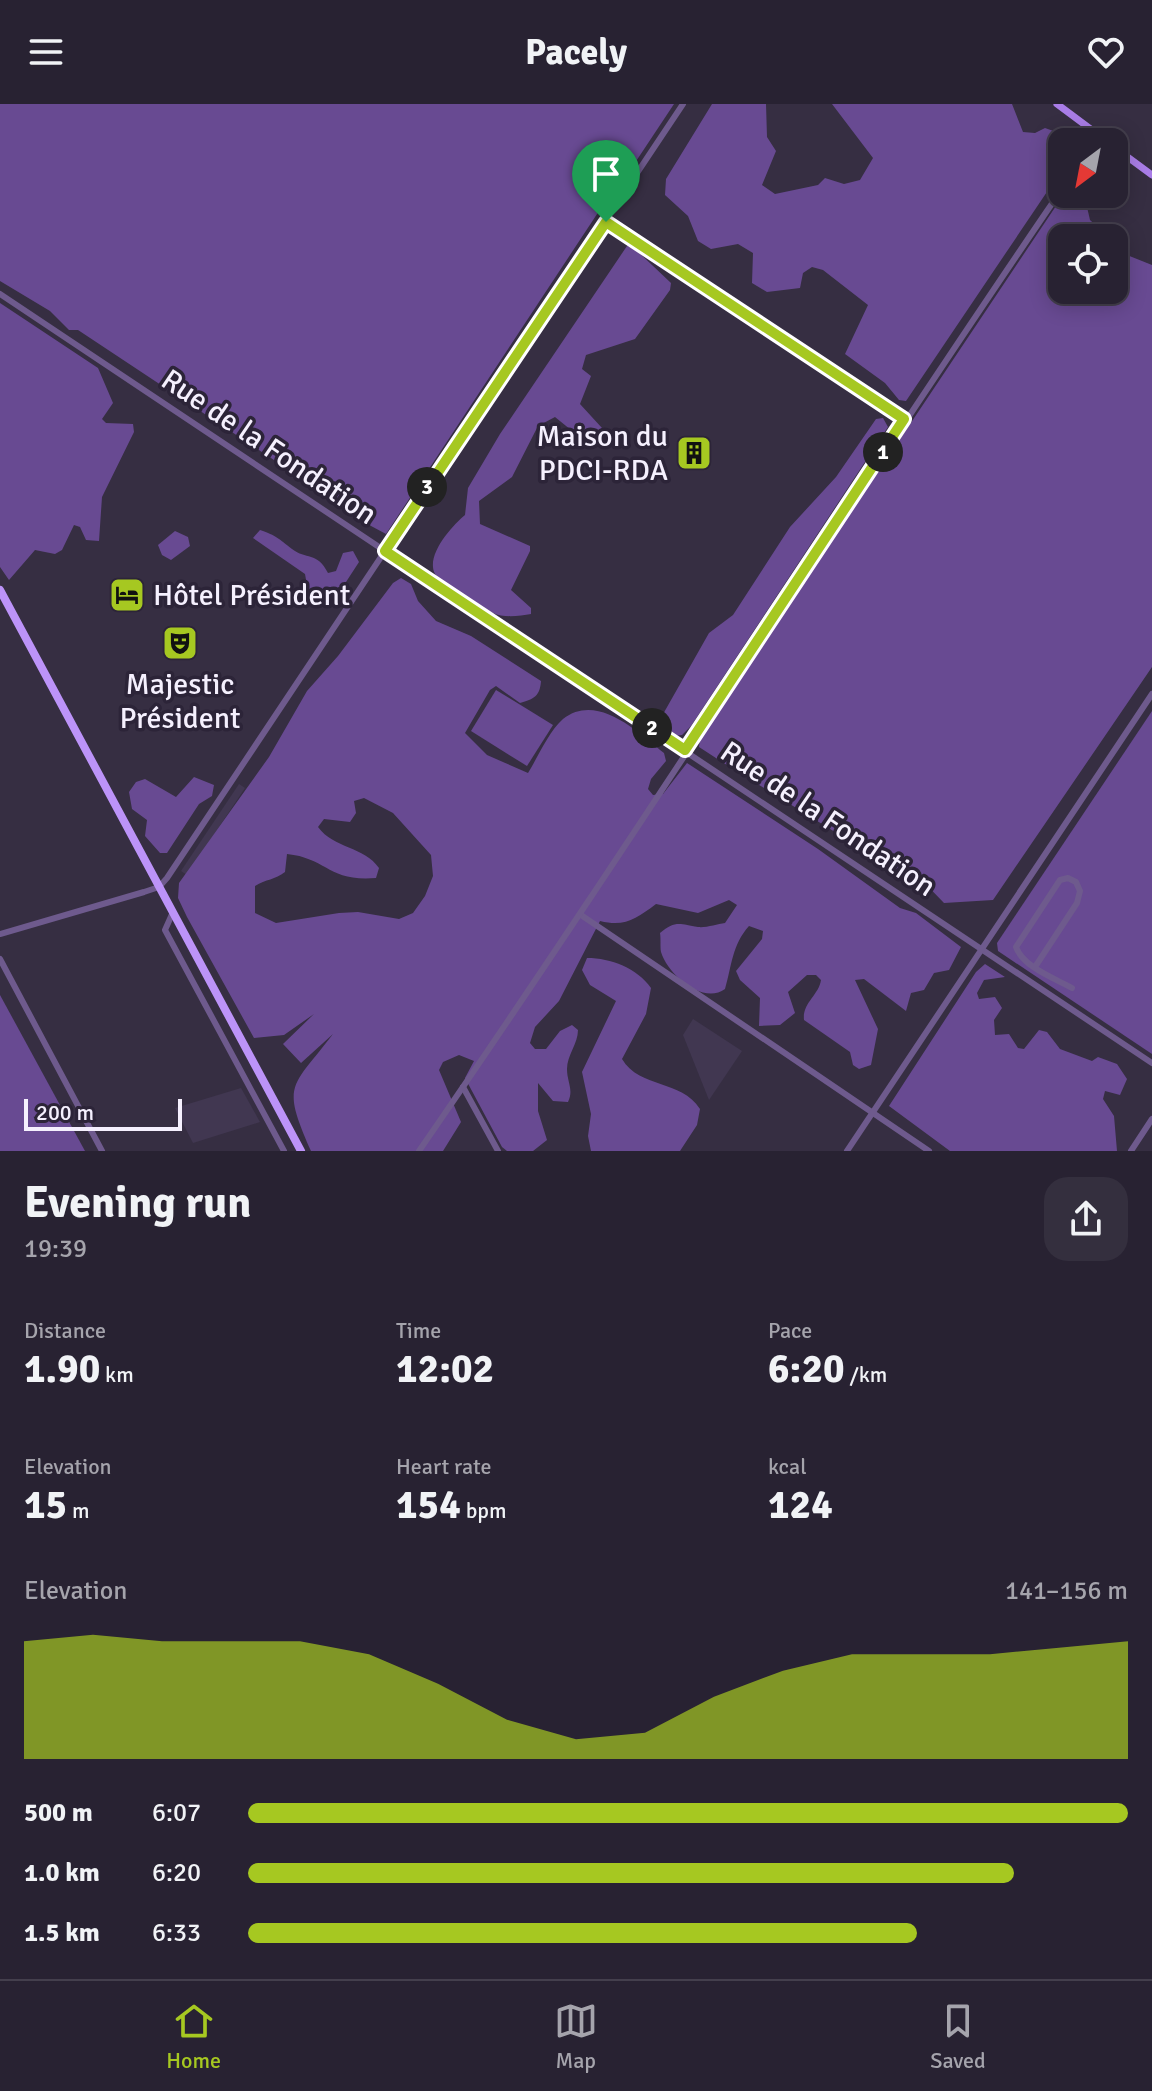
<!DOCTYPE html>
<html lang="en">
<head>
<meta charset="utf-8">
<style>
  :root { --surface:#282232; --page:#342f3e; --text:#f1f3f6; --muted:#a5a4ac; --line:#443f4d; --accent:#a6c821 }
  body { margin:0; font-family:Signika,sans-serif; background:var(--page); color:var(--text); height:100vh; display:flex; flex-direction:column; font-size:30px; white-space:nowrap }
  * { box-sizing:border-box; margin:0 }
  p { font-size:26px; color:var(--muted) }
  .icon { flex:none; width:44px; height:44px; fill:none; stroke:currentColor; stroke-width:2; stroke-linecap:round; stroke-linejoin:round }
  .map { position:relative; height:1047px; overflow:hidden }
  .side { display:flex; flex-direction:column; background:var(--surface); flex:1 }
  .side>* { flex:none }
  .needle { width:52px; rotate:212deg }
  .buttons { position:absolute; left:1048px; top:24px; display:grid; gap:16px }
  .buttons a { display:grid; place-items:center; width:80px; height:80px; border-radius:16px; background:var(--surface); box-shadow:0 4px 20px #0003,0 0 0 2px var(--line); font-size:40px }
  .scale { position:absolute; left:24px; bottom:20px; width:158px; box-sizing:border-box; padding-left:8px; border:4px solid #f5f0fe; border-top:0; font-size:22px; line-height:28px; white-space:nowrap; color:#f5f0fe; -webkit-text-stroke:6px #2c2438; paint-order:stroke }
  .pin { position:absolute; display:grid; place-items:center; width:68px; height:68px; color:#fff; margin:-82px -34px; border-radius:50% 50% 50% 0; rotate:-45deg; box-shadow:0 0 8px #0007 }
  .pin .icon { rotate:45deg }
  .km { position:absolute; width:40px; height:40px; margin:-20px; border-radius:50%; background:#222; color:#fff; font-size:22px; line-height:40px; text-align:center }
  .round { display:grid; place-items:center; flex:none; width:84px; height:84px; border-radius:24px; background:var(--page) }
  .summary { display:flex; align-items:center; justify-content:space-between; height:136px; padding:0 24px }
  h1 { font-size:44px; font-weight:700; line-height:60px }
  .metrics { display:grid; grid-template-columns:repeat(3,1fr); gap:12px; height:136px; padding:8px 24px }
  .metrics div { display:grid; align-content:center }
  .metrics b { font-size:40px; font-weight:700 }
  .metrics small { font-size:22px; font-weight:400 }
  .metrics p { font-size:22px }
  .chart { height:224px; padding:16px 24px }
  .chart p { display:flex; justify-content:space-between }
  .chart svg { width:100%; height:144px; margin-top:8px; fill:var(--accent); opacity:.7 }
  ul { padding:0 24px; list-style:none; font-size:26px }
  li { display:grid; grid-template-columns:128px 96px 1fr; align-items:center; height:60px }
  li i { height:20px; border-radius:10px; background:var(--accent) }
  header { display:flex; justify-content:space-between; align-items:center; height:104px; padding:0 24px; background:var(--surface); font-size:36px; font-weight:700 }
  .dock { display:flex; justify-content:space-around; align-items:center; height:112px; border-top:2px solid var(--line); background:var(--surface); font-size:22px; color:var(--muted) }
  .dock a { display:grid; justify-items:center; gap:4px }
  .dock .current { color:var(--accent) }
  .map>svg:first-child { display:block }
</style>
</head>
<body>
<header><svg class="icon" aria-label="menu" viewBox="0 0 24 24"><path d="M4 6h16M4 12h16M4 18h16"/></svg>Pacely<svg class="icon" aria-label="heart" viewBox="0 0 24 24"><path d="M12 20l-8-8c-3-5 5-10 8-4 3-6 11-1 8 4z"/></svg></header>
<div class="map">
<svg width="1152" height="1047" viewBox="0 0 1152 1047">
  <rect width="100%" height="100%" fill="#362e42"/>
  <!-- built -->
  <g fill="#413751">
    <polygon points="239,680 245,684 187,771 181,767"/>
    <polygon points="693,915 742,947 709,996 683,931"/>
    <polygon points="241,984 260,1018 193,1039 175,1004"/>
  </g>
  <!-- green -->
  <g fill="#684a92" fill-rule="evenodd">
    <polygon points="0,0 674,0 605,104 601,104 386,430 345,408 341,400 303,379 283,362 78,226 69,226 50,207 0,177"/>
    <polygon points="712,0 766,0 767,33 776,47 762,81 775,90 818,81 825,74 844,80 860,76 873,54 832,0 1012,0 1023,28 1035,29 1045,24 1084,38 1062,38 1062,75 1055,76 906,297 899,296 885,279 845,250 868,201 823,166 812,163 803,169 800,184 767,188 752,179 753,149 738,140 711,145 698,137 688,112 665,91 666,75"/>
    <polygon points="1064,90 1084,90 1090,116 1109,134 1062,134 1062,186 1114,186 1114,139 1127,151 1152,161 1152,563 993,796 944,799 914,768 893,764 719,656 699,643 700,634"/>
    <path d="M627,142L633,143L671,179L670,186L635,235L586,251L582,265L591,272L580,300L602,324L587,339L555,313L538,322L512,373L479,397L480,420L530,442V447L511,486L531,504V510C520,512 503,514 493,509C480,504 442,481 435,470C425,451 453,421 465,411L468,384L500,330Z"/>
    <polygon points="0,199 98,264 113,299 102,315 106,319 133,320 134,328 102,393 99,437 86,436 80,423 74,421 62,446 55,450 35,446 9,476 0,463"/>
    <polygon points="883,314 888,323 691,622 682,631 674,632 658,619 709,529 733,511 790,423 836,373 876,315"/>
    <path d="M260,426C277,432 278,434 292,445C306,456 317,447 328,469L336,467L343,449L353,447L359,458L333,498L324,497L308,487L305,470L253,434Z"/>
    <polygon points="175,427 188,433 190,442 171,456 162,451 158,441"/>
    <path d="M401,474L411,480L418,497L436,517L471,532L541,577C540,592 534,595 520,599L496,582L490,586L465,629L487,651L528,669C538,653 549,627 563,615C597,588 638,628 664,649L666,657L651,675L648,685L653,691L663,690L687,659L818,745L900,804L916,809L961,843L949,866L934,869L924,886L911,889L906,907L864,875L855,876L878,925L871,961L859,965L853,961L850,948L804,916C802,899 819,891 821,876L816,871H807L788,888L795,909L780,921L759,922L760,894L740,876L736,867L762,835L763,827L749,822C732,841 732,861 725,885C703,901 668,871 661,848C660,843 661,835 660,829C675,816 680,820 698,823C706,824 717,820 725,819L737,801L729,796L698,809L656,800C636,815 625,823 600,817L559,897L535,923L530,939L535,945H546L560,927L572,921L578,926C578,940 567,951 567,965C567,978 574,986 568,998L553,997L538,979V1007L547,1036L533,1047H507L502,1043L465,974L474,957L459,951L443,958L439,966L461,1018L443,1047H311C281,979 291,985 333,930L301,959L283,940L314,910L284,931L254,934L187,813L178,794L179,779L269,653L307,587L338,552L393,479ZM364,694L393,709L431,751L433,772L425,792L413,809L399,815L358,808L339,809L276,819L255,809V782C266,775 275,776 285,768L287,750C327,754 328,778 376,774L379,764C364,742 334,745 318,723L324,715L350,718L356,709L354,697Z"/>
    <polygon points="496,586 553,621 527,662 471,627"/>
    <polygon points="1152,607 1152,950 998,847 997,839"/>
    <polygon points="194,673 214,681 212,692 199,700 167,749 160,749 145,732 147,716 132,705 129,688 136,678 145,675 176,693"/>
    <path d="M587,854C611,854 637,864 651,884L646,910L622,955C640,985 681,975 700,1005L697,1021L680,1047H591L588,1032L591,1010L582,968L616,897L590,881L582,866Z"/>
    <polygon points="985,860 1005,873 984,876 977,889 979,895 995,893 1002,904 994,916 995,931 1009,930 1018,944 1024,945 1039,926 1047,928 1060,945 1092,957 1098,953 1117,960 1127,975 1120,991 1105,987 1103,995 1114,1012 1117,1047 950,1047 889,1002 976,868"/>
    <polygon points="0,891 85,1047 0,1047"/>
  </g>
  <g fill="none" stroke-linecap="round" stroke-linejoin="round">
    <!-- minor -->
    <g stroke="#6e5a8d" stroke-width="6">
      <polyline points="1093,38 1097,31"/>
      <polyline points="606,118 904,315"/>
      <polyline points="0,190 1152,959"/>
      <polyline points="173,808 165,826 284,1047"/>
      <polyline points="581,811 929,1047"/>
      <polyline points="0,830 144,788 159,783 167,774 683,0"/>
      <polyline points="0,855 102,1047"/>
      <path d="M1035,863L1077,799L1080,787L1076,778L1068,774L1060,776L1016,843C1023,863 1054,874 1072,884"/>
      <polyline points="463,983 498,1047"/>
      <path d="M419,1047C638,730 844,403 1062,85"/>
      <polyline points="847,1047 1152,590"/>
      <polyline points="1131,1047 1152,1015"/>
    </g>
    <!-- major -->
    <g stroke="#a97de7" stroke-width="7">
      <polyline points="1057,0 1108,38"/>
      <polyline points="1114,43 1152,71"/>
    </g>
    <!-- highway -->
    <polyline stroke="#bc93f8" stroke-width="8" points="0,486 301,1047"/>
  </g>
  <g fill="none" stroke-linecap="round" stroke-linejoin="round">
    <defs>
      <polygon id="route" points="606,118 904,315 685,646 385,447"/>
    </defs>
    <!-- route casing -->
    <use href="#route" stroke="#fff" stroke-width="16"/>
    <!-- route -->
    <use href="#route" stroke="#a6c821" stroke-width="10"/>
  </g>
  <!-- icons -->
  <defs>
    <symbol id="building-square" viewBox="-11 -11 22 22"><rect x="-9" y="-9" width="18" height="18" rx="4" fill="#a6c821" stroke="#2c2438"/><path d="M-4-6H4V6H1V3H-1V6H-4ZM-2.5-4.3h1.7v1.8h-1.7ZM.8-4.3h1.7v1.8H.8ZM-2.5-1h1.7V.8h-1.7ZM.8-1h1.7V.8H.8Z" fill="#111"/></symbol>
    <symbol id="hotel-square" viewBox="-11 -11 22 22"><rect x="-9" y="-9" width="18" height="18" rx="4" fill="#a6c821" stroke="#2c2438"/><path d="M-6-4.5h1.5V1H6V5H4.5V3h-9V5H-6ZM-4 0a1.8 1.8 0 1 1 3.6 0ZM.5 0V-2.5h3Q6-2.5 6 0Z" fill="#111"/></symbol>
    <symbol id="theatre-square" viewBox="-11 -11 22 22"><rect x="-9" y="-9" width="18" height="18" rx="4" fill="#a6c821" stroke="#2c2438"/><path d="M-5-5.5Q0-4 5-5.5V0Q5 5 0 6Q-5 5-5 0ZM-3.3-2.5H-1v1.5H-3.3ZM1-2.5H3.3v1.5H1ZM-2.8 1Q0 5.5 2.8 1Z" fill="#111"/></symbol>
  </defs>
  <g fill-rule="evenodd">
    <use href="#building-square" x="674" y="329" width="40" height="40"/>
    <use href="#hotel-square" x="107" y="471" width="40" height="40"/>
    <use href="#theatre-square" x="160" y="519" width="40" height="40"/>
  </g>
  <g text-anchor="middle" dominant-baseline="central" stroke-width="7" stroke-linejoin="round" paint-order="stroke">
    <!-- poi labels -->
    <g font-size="30" fill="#f5f0fe" stroke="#2c2438" text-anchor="end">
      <text x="668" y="332">Maison du<tspan x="668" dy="34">PDCI-RDA</tspan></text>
      <text x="153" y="491" text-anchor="start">Hôtel Président</text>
      <text x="180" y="580" text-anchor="middle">Majestic<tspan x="180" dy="34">Président</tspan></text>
    </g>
    <!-- street labels -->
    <g font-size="30" fill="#f5f0fe" stroke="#2c2438">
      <text transform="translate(269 343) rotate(34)">Rue de la Fondation</text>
      <text transform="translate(828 715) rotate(34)">Rue de la Fondation</text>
    </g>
  </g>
</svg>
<div class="buttons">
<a><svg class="needle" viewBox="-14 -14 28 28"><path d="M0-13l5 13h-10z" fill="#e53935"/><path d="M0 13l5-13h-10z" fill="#a5a4ac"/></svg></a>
<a><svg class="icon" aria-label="locate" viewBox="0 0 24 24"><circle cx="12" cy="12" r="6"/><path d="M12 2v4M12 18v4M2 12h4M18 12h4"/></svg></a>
</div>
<div class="scale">200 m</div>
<div class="pin" style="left:606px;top:118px;background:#1e9e55"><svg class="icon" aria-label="arrive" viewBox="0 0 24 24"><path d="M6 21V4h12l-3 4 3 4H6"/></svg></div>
<b class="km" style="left:883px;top:348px">1</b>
<b class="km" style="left:652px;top:624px">2</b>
<b class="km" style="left:427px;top:383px">3</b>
</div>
<section class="side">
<div class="summary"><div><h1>Evening run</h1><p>19:39</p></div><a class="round"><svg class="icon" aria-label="share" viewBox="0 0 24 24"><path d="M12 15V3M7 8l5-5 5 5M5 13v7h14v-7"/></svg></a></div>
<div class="metrics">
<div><p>Distance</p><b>1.90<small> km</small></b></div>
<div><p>Time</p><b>12:02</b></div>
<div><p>Pace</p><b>6:20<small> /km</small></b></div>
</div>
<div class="metrics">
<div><p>Elevation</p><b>15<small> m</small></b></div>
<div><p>Heart rate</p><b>154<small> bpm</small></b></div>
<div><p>kcal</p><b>124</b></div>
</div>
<div class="chart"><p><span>Elevation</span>141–156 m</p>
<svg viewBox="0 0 160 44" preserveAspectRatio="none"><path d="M0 44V8L10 6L20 8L30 8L40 8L50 12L60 21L70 32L80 38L90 36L100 25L110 17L120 12L130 12L140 12L150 10L160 8V44z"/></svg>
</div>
<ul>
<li><b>500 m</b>6:07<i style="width:100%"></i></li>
<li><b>1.0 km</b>6:20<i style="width:87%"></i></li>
<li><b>1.5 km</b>6:33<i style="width:76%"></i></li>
</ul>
</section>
<nav class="dock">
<a class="current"><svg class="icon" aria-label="home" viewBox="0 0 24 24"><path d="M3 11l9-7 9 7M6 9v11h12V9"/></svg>Home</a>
<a><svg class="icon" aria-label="map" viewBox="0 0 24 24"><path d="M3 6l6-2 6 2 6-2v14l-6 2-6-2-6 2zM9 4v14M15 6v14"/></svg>Map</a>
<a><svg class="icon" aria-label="saved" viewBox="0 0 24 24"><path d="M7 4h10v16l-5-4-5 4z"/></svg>Saved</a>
</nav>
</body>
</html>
